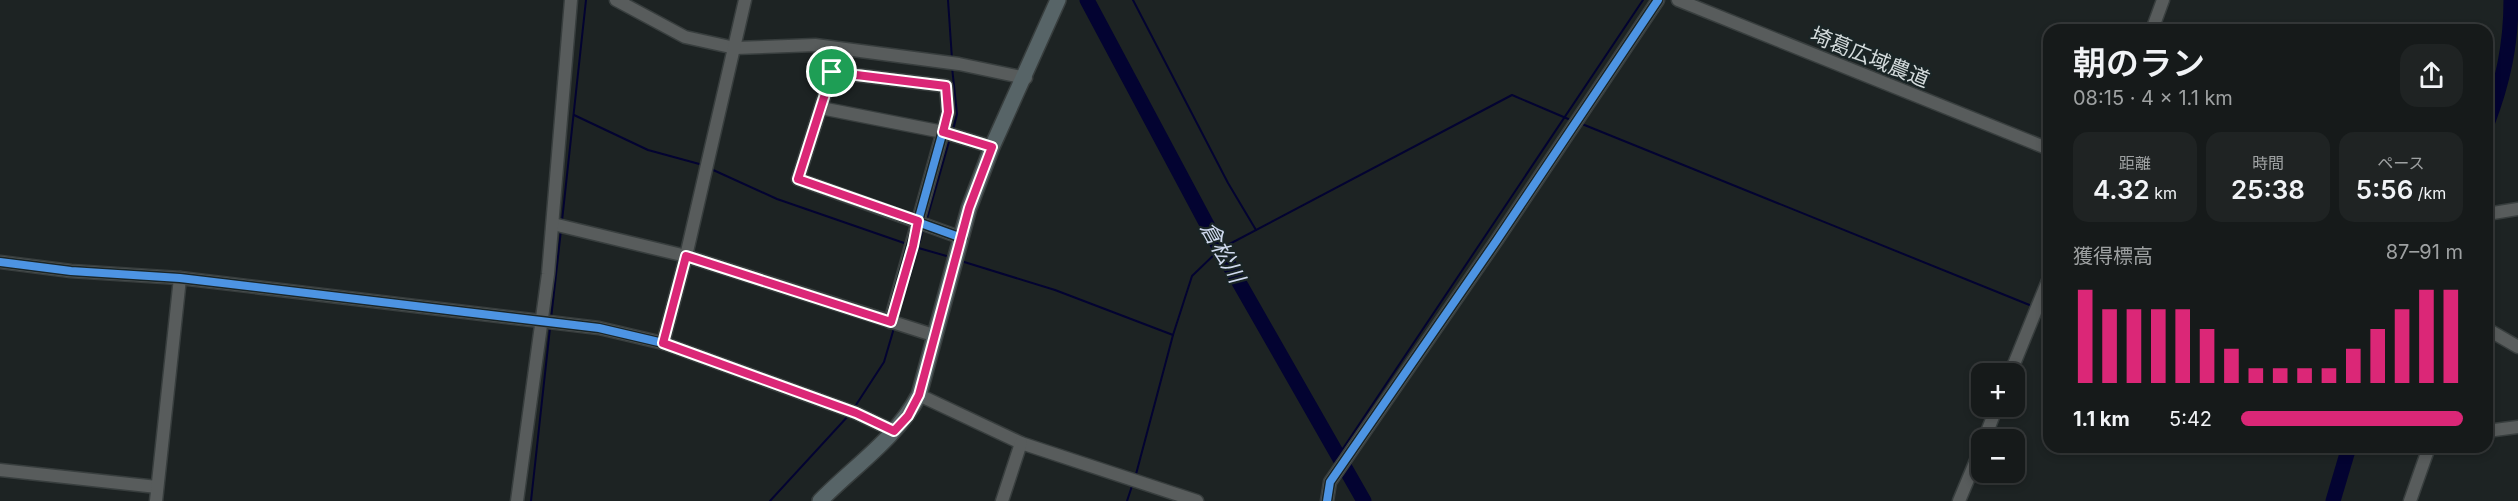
<!DOCTYPE html>
<html lang="ja">
<head>
<meta charset="utf-8">
<style>
  :root { --surface:#161a1a; --page:#1f2323; --text:#f1f3f6; --muted:#9ea1a2; --line:#353839; --accent:#db2777 }
  body { margin:0; font-family:Inter,"Noto Sans JP",sans-serif; background:var(--page); color:var(--text); height:100vh; display:flex; flex-direction:column; font-size:22px; white-space:nowrap }
  * { box-sizing:border-box; margin:0 }
  p { font-size:20px; color:var(--muted) }
  .icon { flex:none; width:33px; height:33px; fill:none; stroke:currentColor; stroke-width:2; stroke-linecap:round; stroke-linejoin:round }
  .map { position:relative; flex:1; overflow:hidden }
  .side { position:absolute; left:2043px; top:24px; width:450px; height:429px; display:flex; flex-direction:column; background:var(--surface); border-radius:18px; box-shadow:0 3px 9px #0003,0 0 0 2px var(--line) }
  .side>* { flex:none }
  .tools { position:absolute; left:1971px; top:363px; display:grid; gap:12px }
  .tools a { display:grid; place-items:center; width:54px; height:54px; border-radius:12px; background:var(--surface); box-shadow:0 3px 9px #0003,0 0 0 2px var(--line); font-size:30px }
  .pin { position:absolute; display:grid; place-items:center; width:51px; height:51px; color:#fff; margin:-26px; border:3px solid #fff; border-radius:50%; box-shadow:0 2px 6px #0007 }
  .round { display:grid; place-items:center; flex:none; width:63px; height:63px; border-radius:18px; background:var(--page) }
  .summary { display:flex; align-items:center; justify-content:space-between; height:102px; padding:0 30px }
  h1 { font-size:33px; font-weight:600; line-height:45px }
  .metrics { display:grid; grid-template-columns:repeat(3,1fr); gap:9px; height:102px; padding:6px 30px }
  .metrics div { display:grid; align-content:center; border-radius:15px; background:var(--page); text-align:center }
  .metrics b { font-size:26px; font-weight:600 }
  .metrics small { font-size:16px; font-weight:400 }
  .metrics p { font-size:16px }
  .chart { height:168px; padding:12px 30px }
  .chart p { display:flex; justify-content:space-between }
  .chart svg { width:100%; height:108px; margin-top:6px; stroke:var(--accent); stroke-width:6 }
  ul { padding:0 30px; list-style:none; font-size:20px }
  li { display:grid; grid-template-columns:96px 72px 1fr; align-items:center; height:45px }
  li i { height:15px; border-radius:8px; background:var(--accent) }
  .map>svg:first-child { display:block }
</style>
</head>
<body>
<div class="map">
<svg width="2518" height="501" viewBox="0 0 2518 501">
  <rect width="100%" height="100%" fill="#1d2323"/>
  <g fill="none" stroke-linecap="round" stroke-linejoin="round">
    <!-- stream -->
    <g stroke="#030331" stroke-width="2">
      <polyline points="948,0 952,59"/>
      <polyline points="1133,0 1228,183 1256,230"/>
      <polyline points="952,67 957,114 953,130"/>
      <polyline points="574,115 648,150 703,165"/>
      <polyline points="1582,124 2032,306"/>
      <polyline points="711,169 777,199 907,244"/>
      <polyline points="562,221 586,0"/>
      <polyline points="926,222 950,138"/>
      <polyline points="915,247 950,257"/>
      <polyline points="961,261 1055,290 1173,335"/>
      <polyline points="2041,309 2049,313"/>
      <polyline points="551,319 561,230"/>
      <polyline points="897,320 923,230"/>
      <polyline points="854,408 884,362 894,328"/>
      <polyline points="1338,456 1643,0"/>
      <polyline points="1135,478 1173,335 1192,276 1220,249 1512,95 1573,121"/>
      <polyline points="531,501 550,328"/>
      <polyline points="770,501 849,415"/>
      <polyline points="1127,501 1132,486"/>
    </g>
    <!-- river -->
    <g stroke="#030331" stroke-width="15">
      <polyline points="1087,0 1220,249 1364,501"/>
      <path d="M2487,124C2503,82 2511,45 2511,0"/>
      <polyline points="2333,501 2349,447"/>
    </g>
    <defs>
      <g id="minor">
        <polyline points="616,0 685,37 735,48 815,45 959,64 1026,78"/>
        <polyline points="1678,0 2049,149"/>
        <polyline points="2152,30 2163,0"/>
        <polyline points="821,108 943,132 992,147"/>
        <polyline points="2487,214 2518,209"/>
        <polyline points="553,224 686,256 933,335"/>
        <polyline points="0,262 71,271 180,278 599,328 663,343 856,413 894,431"/>
        <polyline points="890,322 948,113 946,86 832,72 798,179 962,238"/>
        <polyline points="2487,329 2518,347"/>
        <polyline points="663,343 686,256 745,0"/>
        <polyline points="2010,374 2049,278"/>
        <polyline points="919,395 1021,443 1197,501"/>
        <polyline points="2487,431 2518,427"/>
        <polyline points="1984,440 1997,406"/>
        <polyline points="0,470 157,487"/>
        <polyline points="156,501 180,278"/>
        <polyline points="517,501 548,274 571,0"/>
        <polyline points="1002,501 1021,443"/>
        <polyline points="1327,501 1330,482 1497,240 1658,0"/>
        <polyline points="1959,501 1982,446"/>
        <polyline points="2410,501 2429,447"/>
      </g>
      <path id="major" d="M820,501C854,466 896,439 919,395L969,208L992,147L1058,0"/>
    </defs>
    <!-- minor casing -->
    <use href="#minor" stroke="#383e3e" stroke-width="15"/>
    <!-- major casing -->
    <use href="#major" stroke="#383e3e" stroke-width="18"/>
    <!-- minor -->
    <use href="#minor" stroke="#585c5c" stroke-width="12"/>
    <!-- major -->
    <use href="#major" stroke="#576467" stroke-width="15"/>
    <defs>
      <g id="cycleway">
        <polyline points="0,262 71,271 180,278 599,328 663,343 856,413 894,431"/>
        <polyline points="890,322 948,113 946,86 832,72 798,179 962,238"/>
        <polyline points="1327,501 1330,482 1497,240 1658,0"/>
      </g>
    </defs>
    <!-- cycleway casing -->
    <use href="#cycleway" stroke="#1a2526" stroke-width="11"/>
    <!-- cycleway -->
    <use href="#cycleway" stroke="#4d94e3" stroke-width="8"/>
  </g>
  <g fill="none" stroke-linecap="round" stroke-linejoin="round">
    <defs>
      <polygon id="route" points="832,72 946,86 948,112 943,132 992,147 969,208 919,395 908,416 894,431 856,413 663,343 686,256 891,322 913,246 918,221 798,179"/>
    </defs>
    <!-- route casing -->
    <use href="#route" stroke="#fff" stroke-width="12"/>
    <!-- route -->
    <use href="#route" stroke="#db2777" stroke-width="8"/>
  </g>
  <g text-anchor="middle" dominant-baseline="central" stroke-width="4.5" stroke-linejoin="round" paint-order="stroke">
    <!-- street labels -->
    <g font-size="21" fill="#d5dcdd" stroke="#1a2526">
      <text transform="translate(1870 57) rotate(22)">埼葛広域農道</text>
    </g>
    <!-- water labels -->
    <g font-size="22" font-style="italic" fill="#d0daef" stroke="#1a2526">
      <text transform="translate(1223 252) rotate(61)">倉松川</text>
    </g>
  </g>
</svg>
<div class="tools">
<a>+</a>
<a>−</a>
</div>
<div class="pin" style="left:832px;top:72px;background:#1e9e55"><svg class="icon" aria-label="arrive" viewBox="0 0 24 24"><path d="M6 21V4h12l-3 4 3 4H6"/></svg></div>
<section class="side">
<div class="summary"><div><h1>朝のラン</h1><p>08:15 · 4 × 1.1 km</p></div><a class="round"><svg class="icon" aria-label="share" viewBox="0 0 24 24"><path d="M12 15V3M7 8l5-5 5 5M5 13v7h14v-7"/></svg></a></div>
<div class="metrics">
<div><p>距離</p><b>4.32<small> km</small></b></div>
<div><p>時間</p><b>25:38</b></div>
<div><p>ペース</p><b>5:56<small> /km</small></b></div>
</div>
<div class="chart"><p><span>獲得標高</span>87–91 m</p>
<svg viewBox="0 0 160 44" preserveAspectRatio="none"><path d="M5 44V6M15 44V14M25 44V14M35 44V14M45 44V14M55 44V22M65 44V30M75 44V38M85 44V38M95 44V38M105 44V38M115 44V30M125 44V22M135 44V14M145 44V6M155 44V6"/></svg>
</div>
<ul>
<li><b>1.1 km</b>5:42<i style="width:100%"></i></li>
</ul>
</section>
</div>
</body>
</html>
